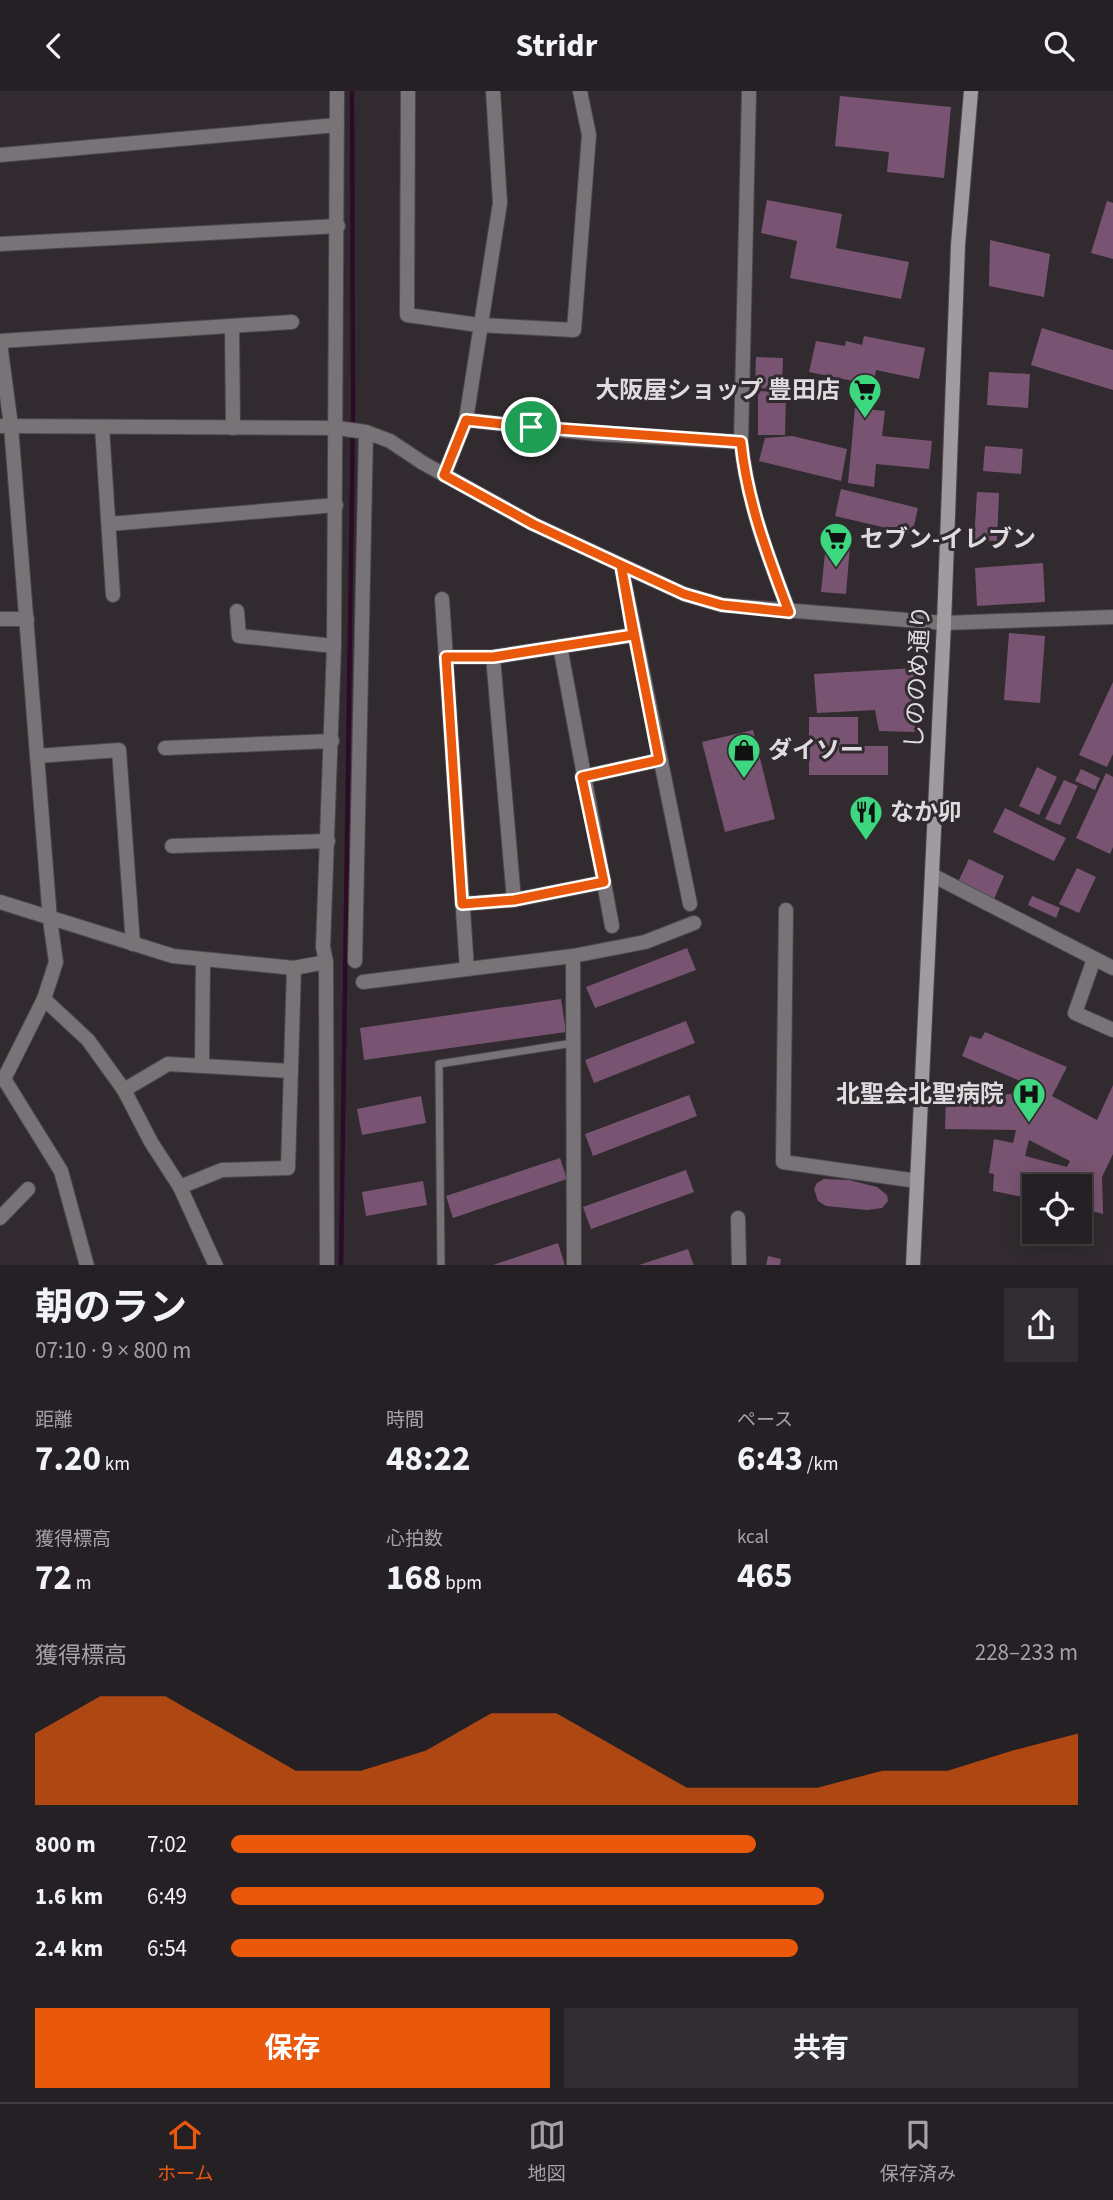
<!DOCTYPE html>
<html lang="ja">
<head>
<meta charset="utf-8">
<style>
  :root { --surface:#252024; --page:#312d31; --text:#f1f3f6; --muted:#a3a3a6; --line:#423e41; --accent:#ea580c }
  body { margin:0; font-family:"Source Sans 3","Noto Sans JP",sans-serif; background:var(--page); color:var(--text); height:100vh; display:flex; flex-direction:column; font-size:26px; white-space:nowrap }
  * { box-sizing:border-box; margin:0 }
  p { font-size:23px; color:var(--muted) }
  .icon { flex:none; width:38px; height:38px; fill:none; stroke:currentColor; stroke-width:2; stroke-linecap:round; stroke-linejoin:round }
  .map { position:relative; height:1174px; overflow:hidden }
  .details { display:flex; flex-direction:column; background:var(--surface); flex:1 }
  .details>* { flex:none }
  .tools { position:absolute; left:1022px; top:1083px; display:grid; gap:14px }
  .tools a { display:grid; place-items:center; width:70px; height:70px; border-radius:0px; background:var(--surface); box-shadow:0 4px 18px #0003,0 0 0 2px var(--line); font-size:35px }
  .pin { position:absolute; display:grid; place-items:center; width:60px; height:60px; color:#fff; margin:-30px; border:4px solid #fff; border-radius:50%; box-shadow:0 2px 7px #0007 }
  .round { display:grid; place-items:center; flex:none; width:74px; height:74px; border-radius:0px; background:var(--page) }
  .summary { display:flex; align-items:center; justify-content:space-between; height:119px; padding:0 35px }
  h1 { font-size:38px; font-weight:700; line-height:52px }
  .metrics { display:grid; grid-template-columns:repeat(3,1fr); gap:10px; height:119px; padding:7px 35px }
  .metrics div { display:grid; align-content:center }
  .metrics b { font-size:35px; font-weight:700 }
  .metrics small { font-size:19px; font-weight:400 }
  .metrics p { font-size:19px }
  .chart { height:196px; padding:14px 35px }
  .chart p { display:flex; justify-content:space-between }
  .chart svg { width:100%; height:126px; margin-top:7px; fill:var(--accent); opacity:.7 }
  .cta { display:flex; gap:14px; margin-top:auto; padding:14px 35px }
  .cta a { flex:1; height:80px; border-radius:0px; background:var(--accent); color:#fff; font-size:28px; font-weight:700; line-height:80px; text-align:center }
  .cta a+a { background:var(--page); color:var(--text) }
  ul { padding:0 35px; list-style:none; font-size:23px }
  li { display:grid; grid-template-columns:112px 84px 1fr; align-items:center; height:52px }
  li i { height:18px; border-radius:9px; background:var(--accent) }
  header { display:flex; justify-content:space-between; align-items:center; height:91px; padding:0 35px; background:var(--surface); font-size:32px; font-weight:700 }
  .menu { display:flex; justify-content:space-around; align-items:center; height:98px; border-top:2px solid var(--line); background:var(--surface); font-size:19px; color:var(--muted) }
  .menu a { display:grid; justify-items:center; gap:4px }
  .menu .on { color:var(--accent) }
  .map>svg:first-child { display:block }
</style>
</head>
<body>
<header><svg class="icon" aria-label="back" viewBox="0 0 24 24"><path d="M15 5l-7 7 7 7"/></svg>Stridr<svg class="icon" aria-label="search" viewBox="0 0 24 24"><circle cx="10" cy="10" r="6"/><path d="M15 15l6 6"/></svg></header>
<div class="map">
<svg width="1113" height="1175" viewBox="0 0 1113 1175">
  <rect width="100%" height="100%" fill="#312b30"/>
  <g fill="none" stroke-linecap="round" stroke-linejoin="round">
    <!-- stream -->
    <polyline stroke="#2b0c27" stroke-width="4.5" points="341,1175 353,324 352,0"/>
  </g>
  <!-- building -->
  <g fill="#795472" fill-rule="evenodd">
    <polygon points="840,5 951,16 944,87 887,81 889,61 835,55"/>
    <polygon points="767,109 842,123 836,157 909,171 901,208 790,187 797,150 761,142"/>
    <polygon points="1107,110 1113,112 1113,168 1091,162"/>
    <polygon points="990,149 1050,163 1044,206 989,195"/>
    <polygon points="1042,237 1113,259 1113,299 1031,274"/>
    <polygon points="864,245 925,257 919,288 876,279 873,294 809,281 816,250 845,255 846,250 862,254"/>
    <polygon points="756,266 783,267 782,298 755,297"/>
    <polygon points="989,281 1030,283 1028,317 987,314"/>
    <polygon points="758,300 786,301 785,344 758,344"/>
    <polygon points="855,317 885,320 882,345 932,350 929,378 876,373 874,396 848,392"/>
    <polygon points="792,345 847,358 841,390 759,370 765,347"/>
    <polygon points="985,355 1023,358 1021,383 983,380"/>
    <polygon points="841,398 918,417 912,443 835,425"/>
    <polygon points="977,401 999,402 997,450 974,449"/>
    <polygon points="826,453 850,455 846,503 821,501"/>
    <polygon points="1043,472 1045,511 977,515 975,477"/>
    <polygon points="1009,542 1045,545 1040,612 1004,609"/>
    <polygon points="915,577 915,641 879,640 875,619 817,622 814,583"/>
    <polygon points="1113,591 1113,663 1107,676 1079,664"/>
    <polygon points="809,626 858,626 858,655 888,655 888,684 809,684"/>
    <polygon points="753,639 775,728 725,741 702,651"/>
    <polygon points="1037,676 1057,686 1039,724 1019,715"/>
    <polygon points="1081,678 1100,687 1095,699 1075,690"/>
    <polygon points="1106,682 1113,686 1113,756 1110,763 1076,747"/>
    <polygon points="1064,689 1078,695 1060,734 1045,728"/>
    <polygon points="1005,717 1066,747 1054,770 993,741"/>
    <polygon points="969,768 1004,785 994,808 958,791"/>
    <polygon points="1077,777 1096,786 1079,822 1059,813"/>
    <polygon points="1032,805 1060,817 1056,827 1028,814"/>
    <polygon points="687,857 696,879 595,917 586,896"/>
    <polygon points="561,908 566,941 364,969 360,937"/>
    <polygon points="686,930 695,952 594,992 585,969"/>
    <path d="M985,941L1067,976L1052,1005L1097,1029L1113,994V1063L1102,1086L1103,1123L1080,1117V1096H1034V1108L993,1100L994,1083L989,1082L994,1048L1013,1052L1016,1039L945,1038L946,1003L980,1002V993L997,992V1004L1027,1002L1030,994L962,965L970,945L981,948ZM1029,1049L1070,1070L1067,1076L1025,1065Z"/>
    <polygon points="689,1004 697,1025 593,1065 585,1043"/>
    <polygon points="421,1005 426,1032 362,1044 357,1018"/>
    <polygon points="560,1067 567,1088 453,1127 446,1105"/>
    <polygon points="686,1079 694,1101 591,1138 583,1116"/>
    <polygon points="824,1088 849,1089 877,1096 887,1104 888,1110 882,1117 867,1119 826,1115 818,1110 814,1098 817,1092"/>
    <polygon points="423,1090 427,1114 366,1125 362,1101"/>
    <polygon points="558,1152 565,1175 493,1175 493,1174"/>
    <polygon points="688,1158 694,1175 639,1175 639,1174"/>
    <polygon points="768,1165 781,1168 780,1175 766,1175"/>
  </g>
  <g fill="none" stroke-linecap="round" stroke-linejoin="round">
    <defs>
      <polyline id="service" points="441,1175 439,973 573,952"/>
      <g id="minor">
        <polyline points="408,0 407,224 479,234 574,239 589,44 580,0"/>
        <path d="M749,0L741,351C747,411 768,465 789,521"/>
        <polyline points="0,64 337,34"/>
        <polyline points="0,153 338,135"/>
        <polyline points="232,235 233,337"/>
        <polyline points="0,250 292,231"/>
        <polyline points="0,252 11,335 50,829 56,871 44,908 4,988 61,1080 87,1175"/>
        <polyline points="466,329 597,343 741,351"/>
        <polyline points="0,335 337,337 366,341 390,350 423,372 533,433 684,503 722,514 944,532"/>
        <polyline points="102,336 113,504"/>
        <polyline points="444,384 466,329 500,112 493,0"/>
        <polyline points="109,433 336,414"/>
        <polyline points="621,474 690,813"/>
        <polyline points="442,508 467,878"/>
        <polyline points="237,520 239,545 334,555"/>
        <polyline points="0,528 27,528"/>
        <polyline points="560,555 612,835"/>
        <polyline points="446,566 493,566 633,544"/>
        <polyline points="493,566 514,809"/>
        <polyline points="165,657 332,650"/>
        <polyline points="37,665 119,659 133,853"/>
        <polyline points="582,686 659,669"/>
        <polyline points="172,755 328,750"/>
        <polyline points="932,784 1113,877"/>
        <polyline points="0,811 173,865 294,877 326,871 323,856 334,555 337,0"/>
        <polyline points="462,813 514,809 604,791"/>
        <polyline points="786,819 783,1071 917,1090"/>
        <polyline points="573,865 574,1175"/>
        <polyline points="1094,868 1075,922 1113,939"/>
        <polyline points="355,870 366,341"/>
        <polyline points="326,871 327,1175"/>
        <polyline points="363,891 573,865 645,851 694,832"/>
        <polyline points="44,908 88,949 124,999 151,1051 180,1096 216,1175"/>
        <polyline points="202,975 203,869"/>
        <polyline points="124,999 168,973 291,980"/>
        <polyline points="180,1096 222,1079 288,1077 294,877"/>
        <polyline points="0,1127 28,1098"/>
        <polyline points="738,1127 739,1175"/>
      </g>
      <polyline id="tertiary" points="944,532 1113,526"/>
      <polyline id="secondary" points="913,1175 944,532 958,154 971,0"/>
    </defs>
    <!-- service casing -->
    <use href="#service" stroke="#4d474c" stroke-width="9"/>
    <!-- minor casing -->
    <use href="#minor" stroke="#4d474c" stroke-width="16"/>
    <!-- tertiary casing -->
    <use href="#tertiary" stroke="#4d474c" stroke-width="16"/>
    <!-- secondary casing -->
    <use href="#secondary" stroke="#4d474c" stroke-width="16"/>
    <!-- service -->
    <use href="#service" stroke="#777376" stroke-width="7"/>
    <!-- minor -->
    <use href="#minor" stroke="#777376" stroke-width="14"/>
    <!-- tertiary -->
    <use href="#tertiary" stroke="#777376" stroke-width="14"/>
    <!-- secondary -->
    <use href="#secondary" stroke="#a09b9f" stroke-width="14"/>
  </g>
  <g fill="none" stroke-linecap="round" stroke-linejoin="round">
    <defs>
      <path id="route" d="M531,336L466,329L444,384L533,433L621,474L633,544L493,566H446L462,813L514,809L604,791L582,686L659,669L621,474L684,503L722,514L789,521C768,465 747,411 741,351L531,336"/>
    </defs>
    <!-- route casing -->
    <use href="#route" stroke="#fff" stroke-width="14"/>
    <!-- route -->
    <use href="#route" stroke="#ea580c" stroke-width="9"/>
  </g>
  <!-- icons -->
  <defs>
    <symbol id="supermarket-pin" viewBox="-11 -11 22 30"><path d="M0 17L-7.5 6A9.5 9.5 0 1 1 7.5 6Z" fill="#3cd77e" stroke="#312b30"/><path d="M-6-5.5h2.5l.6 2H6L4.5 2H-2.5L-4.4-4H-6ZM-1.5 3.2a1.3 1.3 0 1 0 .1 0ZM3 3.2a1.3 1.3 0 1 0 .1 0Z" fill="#111"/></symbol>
    <symbol id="shop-pin" viewBox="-11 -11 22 30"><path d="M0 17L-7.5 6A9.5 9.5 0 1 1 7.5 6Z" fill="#3cd77e" stroke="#312b30"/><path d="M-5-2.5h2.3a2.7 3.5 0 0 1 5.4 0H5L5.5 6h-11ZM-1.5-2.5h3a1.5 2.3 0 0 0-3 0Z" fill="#111"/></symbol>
    <symbol id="restaurant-pin" viewBox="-11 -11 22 30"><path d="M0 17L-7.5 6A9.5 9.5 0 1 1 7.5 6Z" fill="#3cd77e" stroke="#312b30"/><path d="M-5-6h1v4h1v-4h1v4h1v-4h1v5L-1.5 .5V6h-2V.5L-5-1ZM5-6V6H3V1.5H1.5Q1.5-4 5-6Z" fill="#111"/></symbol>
    <symbol id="hospital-pin" viewBox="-11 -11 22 30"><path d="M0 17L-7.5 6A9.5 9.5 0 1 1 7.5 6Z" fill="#3cd77e" stroke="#312b30"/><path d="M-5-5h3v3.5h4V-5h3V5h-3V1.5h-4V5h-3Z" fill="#111"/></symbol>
  </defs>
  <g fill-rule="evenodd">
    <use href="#supermarket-pin" x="846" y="280" width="38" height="52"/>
    <use href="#supermarket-pin" x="817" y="429" width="38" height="52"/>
    <use href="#shop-pin" x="725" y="640" width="38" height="52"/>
    <use href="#restaurant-pin" x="847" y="702" width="38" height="52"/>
    <use href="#hospital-pin" x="1010" y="984" width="38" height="52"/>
  </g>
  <g text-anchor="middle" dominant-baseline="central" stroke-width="6" stroke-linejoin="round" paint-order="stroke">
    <!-- poi labels -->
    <g font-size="24" font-weight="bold" fill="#dfdbde" stroke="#312b30" text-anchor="start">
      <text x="840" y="299" text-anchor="end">大阪屋ショップ 豊田店</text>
      <text x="860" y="448">セブン-イレブン</text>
      <text x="768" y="659">ダイソー</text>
      <text x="890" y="721">なか卯</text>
      <text x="1004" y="1003" text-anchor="end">北聖会北聖病院</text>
    </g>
    <!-- street labels -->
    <g font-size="24" fill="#dfdbde" stroke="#312b30">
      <text transform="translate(918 586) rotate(-87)">しののめ通り</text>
    </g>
  </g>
</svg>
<div class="tools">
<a><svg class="icon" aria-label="locate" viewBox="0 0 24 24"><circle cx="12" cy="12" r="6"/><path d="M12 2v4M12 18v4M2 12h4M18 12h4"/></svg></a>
</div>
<div class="pin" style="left:531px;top:336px;background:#1e9e55"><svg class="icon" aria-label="arrive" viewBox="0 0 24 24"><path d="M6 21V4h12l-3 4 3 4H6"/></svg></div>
</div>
<section class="details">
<div class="summary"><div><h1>朝のラン</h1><p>07:10 · 9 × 800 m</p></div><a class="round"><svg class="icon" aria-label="share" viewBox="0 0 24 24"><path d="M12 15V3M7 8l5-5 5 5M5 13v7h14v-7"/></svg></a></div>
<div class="metrics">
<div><p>距離</p><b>7.20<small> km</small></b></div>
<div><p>時間</p><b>48:22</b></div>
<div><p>ペース</p><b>6:43<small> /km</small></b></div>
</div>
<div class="metrics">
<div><p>獲得標高</p><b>72<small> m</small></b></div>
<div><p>心拍数</p><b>168<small> bpm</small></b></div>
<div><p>kcal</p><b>465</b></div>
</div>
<div class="chart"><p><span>獲得標高</span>228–233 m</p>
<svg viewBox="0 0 160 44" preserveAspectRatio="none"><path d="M0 44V19L10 6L20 6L30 19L40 32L50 32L60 25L70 12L80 12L90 25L100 38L110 38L120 38L130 32L140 32L150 25L160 19V44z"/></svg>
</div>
<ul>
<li><b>800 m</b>7:02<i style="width:62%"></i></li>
<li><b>1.6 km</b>6:49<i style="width:70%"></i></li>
<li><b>2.4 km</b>6:54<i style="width:67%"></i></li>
</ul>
<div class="cta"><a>保存</a><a>共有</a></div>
</section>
<nav class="menu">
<a class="on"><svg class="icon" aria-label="home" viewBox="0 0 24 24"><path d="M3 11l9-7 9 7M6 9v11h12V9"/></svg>ホーム</a>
<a><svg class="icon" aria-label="map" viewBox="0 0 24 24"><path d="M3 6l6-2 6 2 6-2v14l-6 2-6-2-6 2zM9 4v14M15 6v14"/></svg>地図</a>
<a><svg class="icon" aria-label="saved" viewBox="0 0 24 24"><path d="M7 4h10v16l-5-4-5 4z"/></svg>保存済み</a>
</nav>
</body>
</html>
